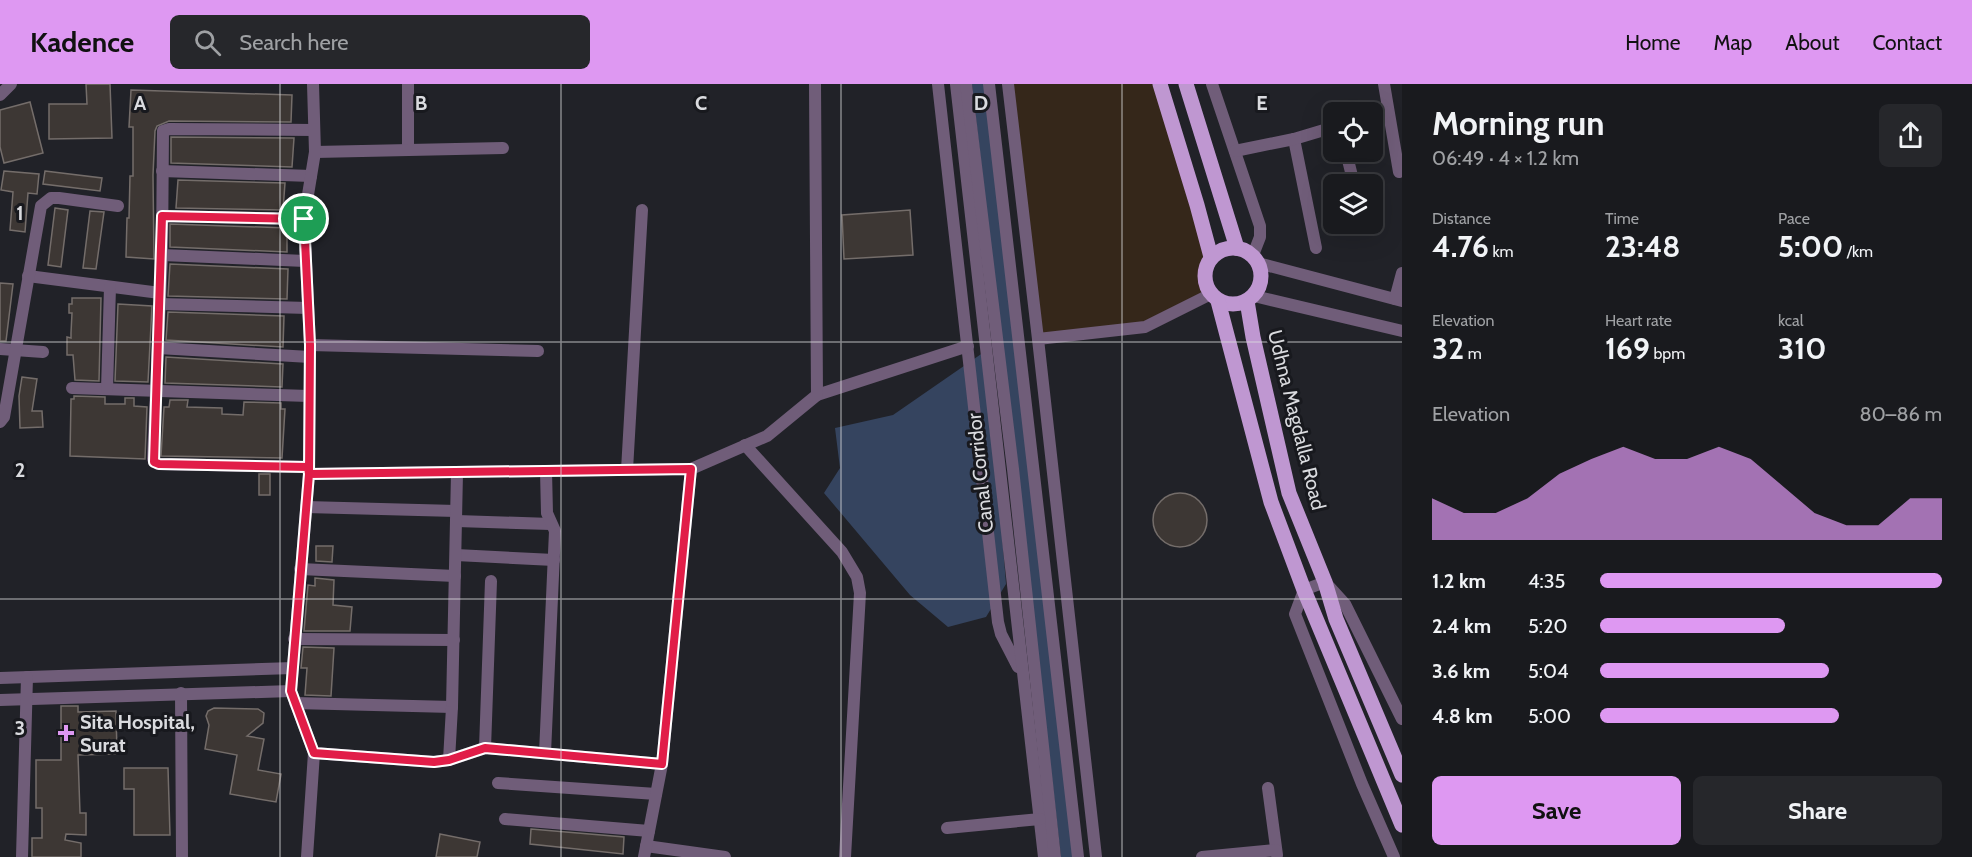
<!DOCTYPE html>
<html lang="en">
<head>
<meta charset="utf-8">
<style>
  :root { --surface:#191a1e; --page:#26272b; --text:#f1f3f6; --muted:#9fa1a4; --line:#37383c; --accent:#de98f2 }
  body { margin:0; font-family:Cabin,sans-serif; background:var(--page); color:var(--text); height:100vh; display:flex; flex-direction:column; font-size:22px; white-space:nowrap }
  * { box-sizing:border-box; margin:0 }
  p { font-size:20px; color:var(--muted) }
  .icon { flex:none; width:33px; height:33px; fill:none; stroke:currentColor; stroke-width:2; stroke-linecap:round; stroke-linejoin:round }
  .map { position:relative; flex:1; overflow:hidden }
  .side { display:flex; flex-direction:column; background:var(--surface); width:570px }
  .side>* { flex:none }
  .tools { position:absolute; left:1323px; top:18px; display:grid; gap:12px }
  .tools a { display:grid; place-items:center; width:60px; height:60px; border-radius:9px; background:var(--surface); box-shadow:0 6px 24px #0002,0 0 0 2px var(--line); font-size:30px }
  .pin { position:absolute; display:grid; place-items:center; width:51px; height:51px; color:#fff; margin:-26px; border:3px solid #fff; border-radius:50%; box-shadow:0 2px 6px #0007 }
  .round { display:grid; place-items:center; flex:none; width:63px; height:63px; border-radius:9px; background:var(--page) }
  .head { display:flex; align-items:center; justify-content:space-between; height:102px; padding:0 30px }
  h1 { font-size:33px; font-weight:700; line-height:45px }
  .stats { display:grid; grid-template-columns:repeat(3,1fr); gap:9px; height:102px; padding:6px 30px }
  .stats div { display:grid; align-content:center }
  .stats b { font-size:30px; font-weight:700 }
  .stats small { font-size:16px; font-weight:400 }
  .stats p { font-size:16px }
  .chart { height:168px; padding:12px 30px }
  .chart p { display:flex; justify-content:space-between }
  .chart svg { width:100%; height:108px; margin-top:6px; fill:var(--accent); opacity:.7 }
  .primary-button { display:flex; gap:12px; margin-top:auto; padding:12px 30px }
  .primary-button a { flex:1; height:69px; border-radius:9px; background:var(--accent); color:#111; font-size:24px; font-weight:700; line-height:69px; text-align:center }
  .primary-button a+a { background:var(--page); color:var(--text) }
  ul { padding:0 30px; list-style:none; font-size:20px }
  li { display:grid; grid-template-columns:96px 72px 1fr; align-items:center; height:45px }
  li i { height:15px; border-radius:8px; background:var(--accent) }
  header { display:flex; align-items:center; gap:36px; box-sizing:border-box; height:84px; padding:0 30px; background:var(--accent); color:#111 }
  header strong { font-size:28px }
  nav { display:flex; gap:33px; margin-inline-start:auto; font-size:21px }
  .search { width:420px; height:54px; background:var(--page); display:flex; align-items:center; gap:15px; box-sizing:border-box; padding:0 21px; border-radius:9px; color:var(--muted); font-size:22px }
  main { display:flex; flex:1; min-height:0 }
  .map>svg:first-child { display:block }
</style>
</head>
<body>
<header>
<strong>Kadence</strong>
<div class="search"><svg class="icon" aria-label="search" viewBox="0 0 24 24"><circle cx="10" cy="10" r="6"/><path d="M15 15l6 6"/></svg>Search here</div>
<nav><a>Home</a><a>Map</a><a>About</a><a>Contact</a></nav>
</header>
<main>
<div class="map">
<svg width="1402" height="773" viewBox="0 0 1402 773">
  <rect width="100%" height="100%" fill="#212228"/>
  <!-- industrial -->
  <polygon fill="#35271a" points="1008,0 1158,0 1209,172 1202,191 1207,209 1155,237 1042,252"/>
  <!-- water -->
  <polygon fill="#35445f" points="987,266 1006,500 986,533 948,543 910,511 824,409 840,384 835,344 893,331"/>
  <g fill="none" stroke-linecap="round" stroke-linejoin="round">
    <!-- canal -->
    <polyline stroke="#35445f" stroke-width="12" points="978,0 1067,773"/>
  </g>
  <!-- building -->
  <g fill="#3d3734" stroke="#746d6a" stroke-width="1.5">
    <polygon points="86,0 110,0 112,54 49,55 49,20 87,20"/>
    <polygon points="131,6 292,11 291,38 169,37 157,42 155,47 153,91 154,175 126,173 127,134 129,134 130,92 133,92 133,43 129,43"/>
    <polygon points="30,18 43,69 4,79 0,63 0,26"/>
    <polygon points="171,53 294,54 292,83 171,79"/>
    <polygon points="4,87 39,90 37,110 28,109 25,148 10,146 13,108 1,106"/>
    <polygon points="45,87 102,94 100,107 43,100"/>
    <polygon points="178,96 285,99 283,126 176,124"/>
    <polygon points="55,124 68,126 61,183 48,181"/>
    <polygon points="910,126 913,171 844,175 842,131"/>
    <polygon points="90,127 104,128 96,185 83,184"/>
    <polygon points="170,140 287,144 287,168 170,163"/>
    <polygon points="170,180 288,185 287,215 168,212"/>
    <polygon points="0,199 13,200 6,257 0,257"/>
    <polygon points="72,214 101,214 99,297 75,296 73,271 67,271 67,253 71,254 71,249 72,229 69,229 69,220 72,220"/>
    <polygon points="118,220 152,222 148,298 115,297"/>
    <polygon points="168,228 284,232 283,263 166,256"/>
    <polygon points="166,273 283,280 282,303 165,299"/>
    <polygon points="22,293 37,295 32,327 42,327 43,343 20,344 19,312"/>
    <polygon points="74,312 105,313 105,320 125,320 125,314 134,314 134,322 147,323 145,375 70,372 71,315 74,315"/>
    <polygon points="170,316 188,316 187,323 222,324 222,330 243,331 244,318 281,319 281,325 285,325 282,374 161,372 164,323 169,323"/>
    <rect x="259" y="390" width="11" height="21"/>
    <circle cx="1180" cy="436" r="27"/>
    <polygon points="316,462 333,462 332,478 316,477"/>
    <polygon points="315,494 334,496 333,521 352,523 350,547 304,547 308,501 315,502"/>
    <polygon points="303,563 334,564 331,612 305,611 307,584 301,584"/>
    <polygon points="61,622 78,622 78,628 116,627 117,670 78,671 80,729 86,729 86,751 66,750 65,756 81,759 81,773 32,773 32,754 42,754 42,724 36,724 36,676 61,676"/>
    <polygon points="214,624 258,625 264,629 263,639 247,652 264,655 258,686 281,690 276,718 230,710 237,671 205,665 209,641 206,632 208,627"/>
    <polygon points="124,684 168,684 170,751 134,751 134,705 124,705"/>
    <polygon points="531,745 624,753 623,770 530,760"/>
    <polygon points="440,750 480,758 477,773 436,773"/>
  </g>
  <g fill="none" stroke-linecap="round" stroke-linejoin="round">
    <!-- minor -->
    <g stroke="#705d79" stroke-width="12">
      <polyline points="938,0 998,538 1001,550 1018,583"/>
      <polyline points="956,0 1044,773"/>
      <polyline points="966,0 1013,385 1055,773"/>
      <path d="M989,0C1021,257 1048,515 1078,773"/>
      <polyline points="1008,0 1038,255 1096,773"/>
      <polyline points="1212,0 1260,142 1260,153 1253,171"/>
      <polyline points="1384,0 1399,88"/>
      <polyline points="0,11 11,0"/>
      <polyline points="1372,33 1388,28"/>
      <polyline points="1294,55 1316,164"/>
      <polyline points="408,66 408,0"/>
      <polyline points="1235,67 1294,55 1334,43"/>
      <polyline points="315,68 503,64"/>
      <polyline points="1346,68 1354,100"/>
      <polyline points="162,87 311,92"/>
      <polyline points="162,132 304,135"/>
      <polyline points="162,171 305,177"/>
      <polyline points="1258,179 1402,217"/>
      <polyline points="28,192 160,209"/>
      <polyline points="1254,212 1402,247"/>
      <polyline points="1395,215 1402,189"/>
      <polyline points="160,220 308,224"/>
      <polyline points="1038,255 1145,243 1211,210"/>
      <polyline points="310,261 538,267"/>
      <polyline points="158,264 310,273"/>
      <polyline points="0,265 43,268"/>
      <polyline points="72,304 309,312"/>
      <polyline points="107,305 110,203"/>
      <polyline points="817,311 968,262"/>
      <polyline points="0,338 4,333 41,122 51,114 59,114 118,122"/>
      <polyline points="745,361 842,468 857,493 860,509 845,773"/>
      <polyline points="308,383 158,380 153,375 162,171 163,47 169,45 314,46"/>
      <polyline points="627,386 642,126"/>
      <polyline points="309,390 691,385 767,352 817,311 815,0"/>
      <polyline points="306,423 456,427"/>
      <polyline points="457,437 551,440"/>
      <polyline points="456,471 554,476"/>
      <polyline points="300,485 455,492"/>
      <polyline points="294,555 454,556"/>
      <polyline points="0,594 293,584"/>
      <polyline points="181,609 182,773"/>
      <polyline points="0,616 291,607"/>
      <polyline points="295,619 452,623"/>
      <polyline points="485,664 491,497"/>
      <polyline points="314,669 434,678 449,676 485,664 662,680"/>
      <polyline points="545,669 555,447 547,429 546,387"/>
      <polyline points="449,676 452,623 457,389"/>
      <polyline points="498,699 656,710"/>
      <polyline points="1268,704 1277,771"/>
      <polyline points="505,735 649,747"/>
      <polyline points="947,744 1040,735"/>
      <polyline points="646,762 725,773"/>
      <polyline points="22,773 27,593"/>
      <polyline points="307,773 314,669 291,607 309,390 310,261 304,135 315,68 313,0"/>
      <polyline points="644,773 662,680 691,385"/>
      <polyline points="1202,773 1276,766"/>
      <polyline points="1394,773 1362,700 1295,530 1304,506 1325,498 1345,520 1402,635"/>
    </g>
    <!-- major -->
    <g stroke="#bf97d1" stroke-width="15">
      <polyline points="1160,0 1197,121 1211,173"/>
      <polyline points="1186,0 1237,164"/>
      <circle cx="1233" cy="192" r="28"/>
      <polyline points="1218,217 1271,418 1304,506 1402,741"/>
      <polyline points="1247,217 1253,253 1289,409 1325,498 1336,535 1402,691"/>
    </g>
  </g>
  <g fill="none" stroke-linecap="round" stroke-linejoin="round">
    <defs>
      <polyline id="route" points="304,135 310,261 309,390 291,607 314,669 434,678 449,676 485,664 662,680 691,385 309,390 308,383 159,380 154,378 162,132 304,135"/>
    </defs>
    <!-- route casing -->
    <use href="#route" stroke="#fff" stroke-width="12"/>
    <!-- route -->
    <use href="#route" stroke="#e11d48" stroke-width="8"/>
  </g>
  <!-- grid -->
  <path fill="none" stroke="#dadbdf" stroke-width="1.5" stroke-opacity="0.55" d="M280,0V773M561,0V773M841,0V773M1122,0V773M0,258H1402M0,515H1402"/>
  <!-- markers -->
  <path fill="#de98f2" stroke="#18191e" stroke-width="2" d="M63 640h6v6h6v6h-6v6h-6v-6h-6v-6h6z"/>
  <g text-anchor="middle" dominant-baseline="central" stroke-width="6" stroke-linejoin="round" paint-order="stroke">
    <!-- street labels -->
    <g font-size="20" fill="#dadbdf" stroke="#18191e">
      <text transform="translate(1297 336) rotate(76)">Udhna Magdalla Road</text>
      <text transform="translate(980 389) rotate(-96)">Canal Corridor</text>
    </g>
    <!-- poi labels -->
    <g font-size="20" font-weight="bold" fill="#dadbdf" stroke="#18191e" text-anchor="start">
      <text x="80" y="638">Sita Hospital,<tspan x="80" dy="23">Surat</tspan></text>
    </g>
  </g>
  <g font-size="20" text-anchor="middle" font-weight="bold" fill="#dadbdf" stroke="#18191e" stroke-width="6" stroke-linejoin="round" paint-order="stroke">
    <text x="140" y="26">A</text>
    <text x="421" y="26">B</text>
    <text x="701" y="26">C</text>
    <text x="981" y="26">D</text>
    <text x="1262" y="26">E</text>
    <text x="20" y="136">1</text>
    <text x="20" y="393">2</text>
    <text x="20" y="651">3</text>
  </g>
</svg>
<div class="tools">
<a><svg class="icon" aria-label="locate" viewBox="0 0 24 24"><circle cx="12" cy="12" r="6"/><path d="M12 2v4M12 18v4M2 12h4M18 12h4"/></svg></a>
<a><svg class="icon" aria-label="layers" viewBox="0 0 24 24"><path d="M12 4l9 5-9 5-9-5zM3 14l9 5 9-5"/></svg></a>
</div>
<div class="pin" style="left:304px;top:135px;background:#1e9e55"><svg class="icon" aria-label="arrive" viewBox="0 0 24 24"><path d="M6 21V4h12l-3 4 3 4H6"/></svg></div>
</div>
<section class="side">
<div class="head"><div><h1>Morning run</h1><p>06:49 · 4 × 1.2 km</p></div><a class="round"><svg class="icon" aria-label="share" viewBox="0 0 24 24"><path d="M12 15V3M7 8l5-5 5 5M5 13v7h14v-7"/></svg></a></div>
<div class="stats">
<div><p>Distance</p><b>4.76<small> km</small></b></div>
<div><p>Time</p><b>23:48</b></div>
<div><p>Pace</p><b>5:00<small> /km</small></b></div>
</div>
<div class="stats">
<div><p>Elevation</p><b>32<small> m</small></b></div>
<div><p>Heart rate</p><b>169<small> bpm</small></b></div>
<div><p>kcal</p><b>310</b></div>
</div>
<div class="chart"><p><span>Elevation</span>80–86 m</p>
<svg viewBox="0 0 160 44" preserveAspectRatio="none"><path d="M0 44V27L10 33L20 33L30 27L40 17L50 11L60 6L70 11L80 11L90 6L100 11L110 22L120 33L130 38L140 38L150 27L160 27V44z"/></svg>
</div>
<ul>
<li><b>1.2 km</b>4:35<i style="width:100%"></i></li>
<li><b>2.4 km</b>5:20<i style="width:54%"></i></li>
<li><b>3.6 km</b>5:04<i style="width:67%"></i></li>
<li><b>4.8 km</b>5:00<i style="width:70%"></i></li>
</ul>
<div class="primary-button"><a>Save</a><a>Share</a></div>
</section>
</main>
</body>
</html>
